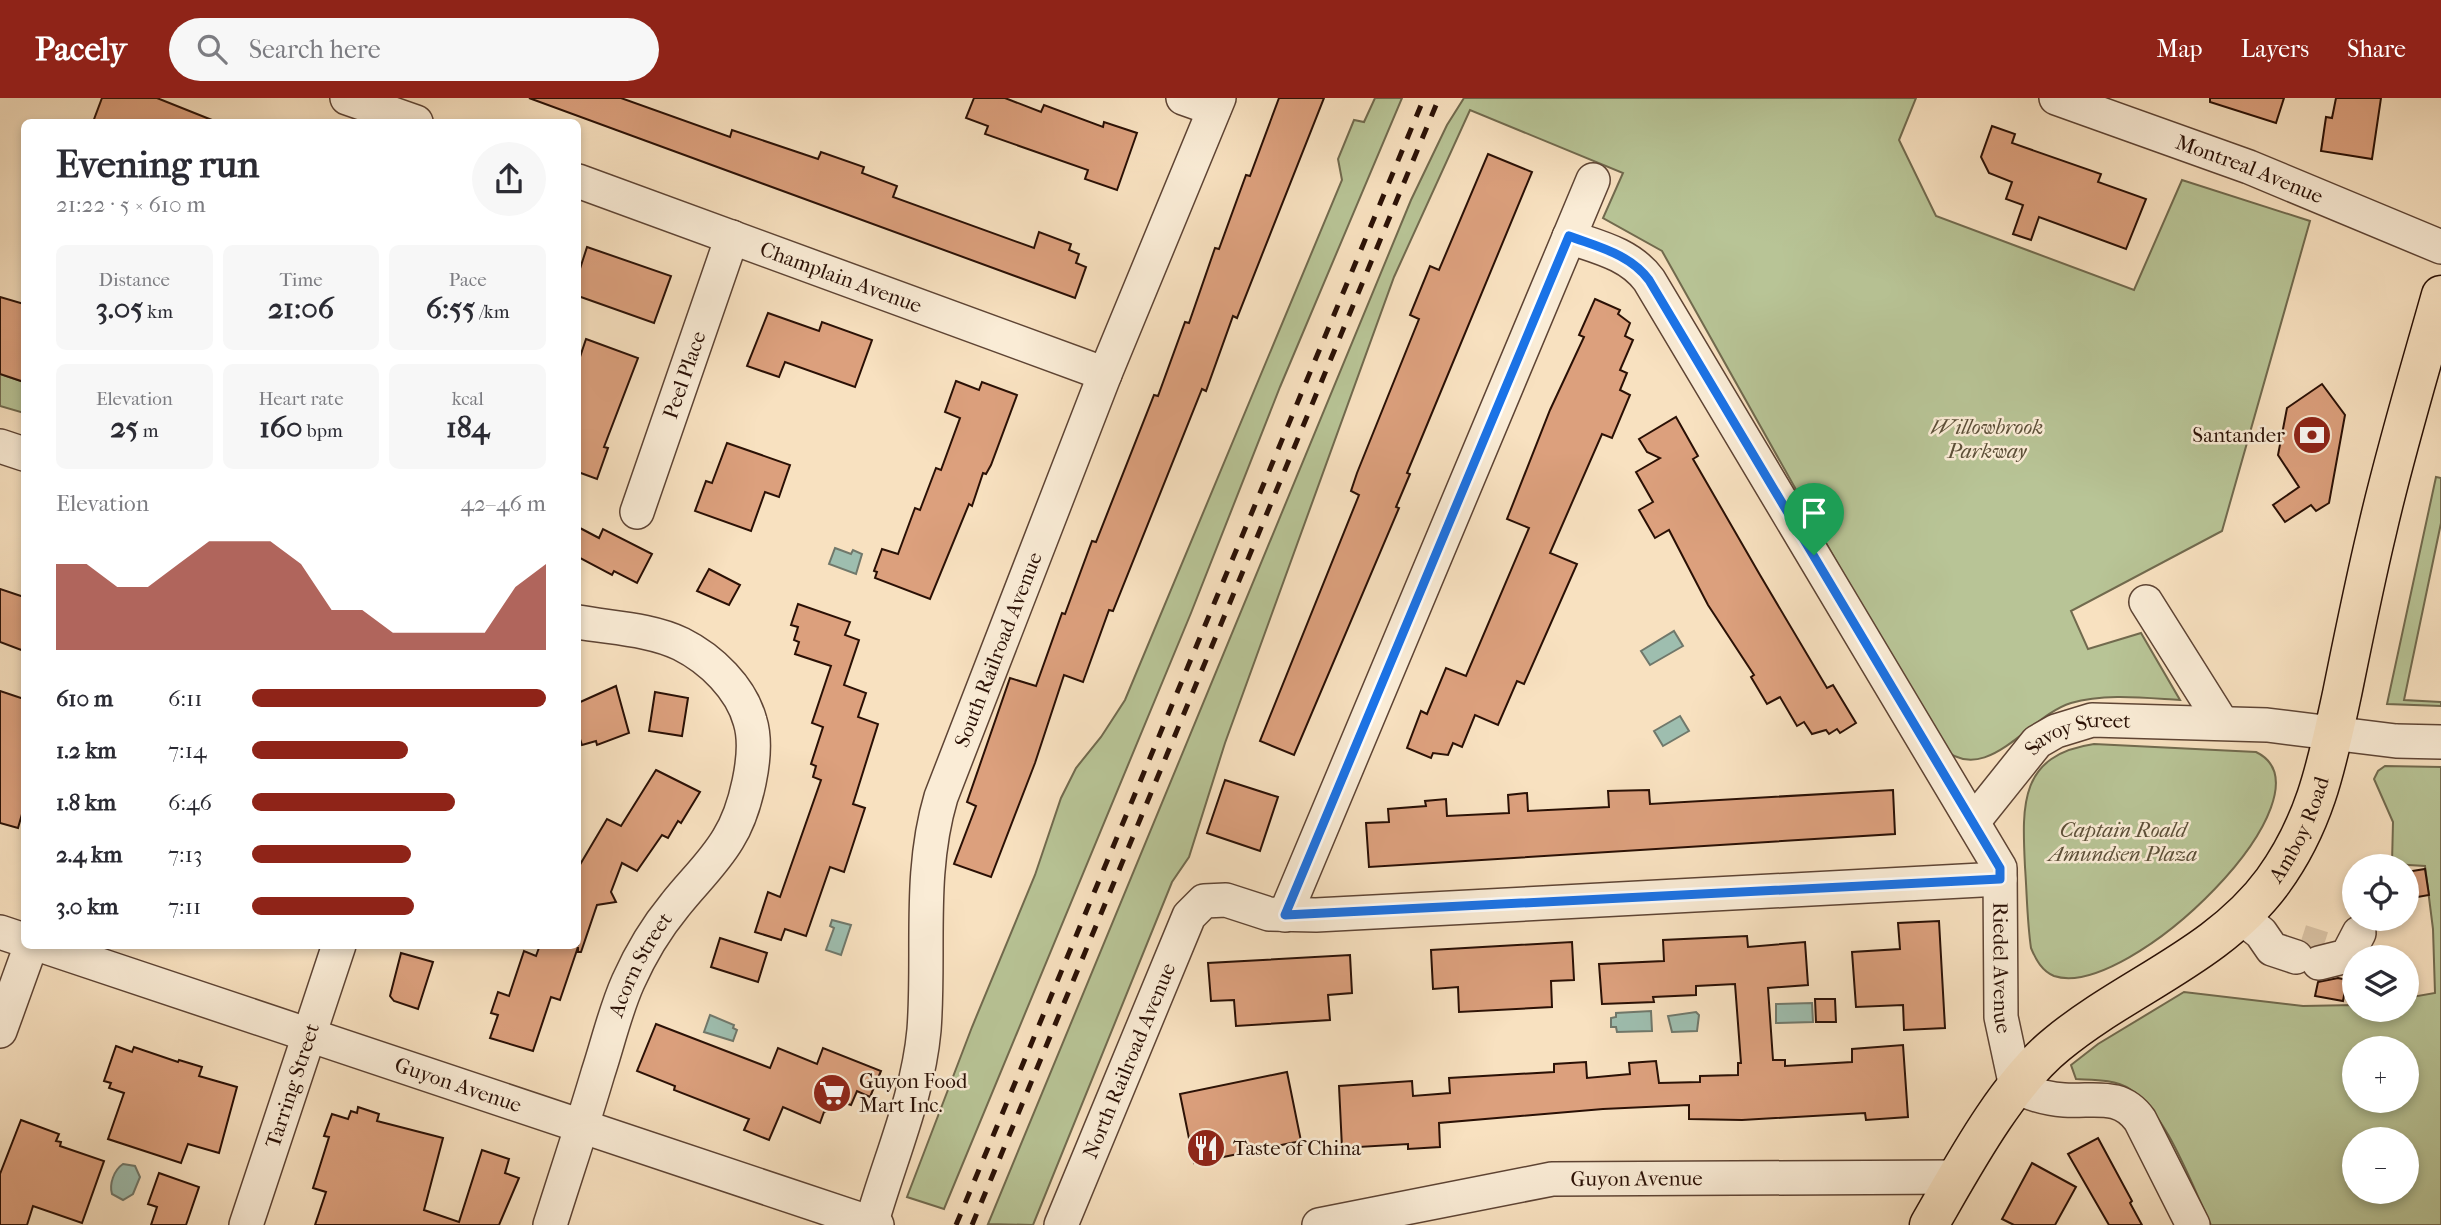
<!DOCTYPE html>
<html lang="en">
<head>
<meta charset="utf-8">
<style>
  :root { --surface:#fff; --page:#f7f7f7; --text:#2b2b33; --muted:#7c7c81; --accent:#8f2418 }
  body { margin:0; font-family:"IM FELL French Canon",serif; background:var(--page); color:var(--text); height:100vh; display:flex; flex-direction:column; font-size:26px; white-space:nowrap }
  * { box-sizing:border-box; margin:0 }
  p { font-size:23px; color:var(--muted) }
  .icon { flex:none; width:38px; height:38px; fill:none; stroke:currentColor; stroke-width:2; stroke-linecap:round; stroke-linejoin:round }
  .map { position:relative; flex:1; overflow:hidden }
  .drawer { position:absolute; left:21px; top:21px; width:560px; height:830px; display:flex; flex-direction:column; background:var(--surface); border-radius:10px; box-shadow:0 4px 10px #0003 }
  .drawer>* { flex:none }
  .tools { position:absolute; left:2342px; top:756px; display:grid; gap:14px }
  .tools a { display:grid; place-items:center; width:77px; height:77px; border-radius:50%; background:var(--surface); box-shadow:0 4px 10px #0003; font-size:35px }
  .pin { position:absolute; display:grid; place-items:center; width:60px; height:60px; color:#fff; margin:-72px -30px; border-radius:50% 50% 50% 0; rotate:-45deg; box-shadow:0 0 7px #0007 }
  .pin .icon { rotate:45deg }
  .round { display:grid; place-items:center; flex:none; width:74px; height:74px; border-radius:37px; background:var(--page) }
  .summary { display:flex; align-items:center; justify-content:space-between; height:119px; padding:0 35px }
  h1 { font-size:38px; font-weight:700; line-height:52px }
  .figures { display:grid; grid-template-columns:repeat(3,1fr); gap:10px; height:119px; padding:7px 35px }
  .figures div { display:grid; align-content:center; border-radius:10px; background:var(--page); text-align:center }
  .figures b { font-size:30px; font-weight:700 }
  .figures small { font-size:19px; font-weight:400 }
  .figures p { font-size:19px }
  .chart { height:196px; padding:14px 35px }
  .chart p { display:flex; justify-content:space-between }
  .chart svg { width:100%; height:126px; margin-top:7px; fill:var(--accent); opacity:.7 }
  ul { padding:0 35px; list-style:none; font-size:23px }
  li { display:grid; grid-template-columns:112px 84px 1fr; align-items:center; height:52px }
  li i { height:18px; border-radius:9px; background:var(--accent) }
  header { display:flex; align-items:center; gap:42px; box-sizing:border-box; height:98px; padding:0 35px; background:var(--accent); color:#fff }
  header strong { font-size:33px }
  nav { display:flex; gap:38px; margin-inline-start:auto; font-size:24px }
  .search { width:490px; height:63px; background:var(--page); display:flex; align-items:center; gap:18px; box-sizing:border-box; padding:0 24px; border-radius:38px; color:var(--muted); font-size:26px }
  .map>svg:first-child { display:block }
</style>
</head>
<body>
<header>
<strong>Pacely</strong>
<div class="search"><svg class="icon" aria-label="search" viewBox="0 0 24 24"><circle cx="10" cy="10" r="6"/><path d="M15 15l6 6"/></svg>Search here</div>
<nav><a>Map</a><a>Layers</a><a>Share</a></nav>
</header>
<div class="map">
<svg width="2441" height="1127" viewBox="0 0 2441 1127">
  <rect width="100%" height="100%" fill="#f8e1c0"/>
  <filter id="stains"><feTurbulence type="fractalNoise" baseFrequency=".00286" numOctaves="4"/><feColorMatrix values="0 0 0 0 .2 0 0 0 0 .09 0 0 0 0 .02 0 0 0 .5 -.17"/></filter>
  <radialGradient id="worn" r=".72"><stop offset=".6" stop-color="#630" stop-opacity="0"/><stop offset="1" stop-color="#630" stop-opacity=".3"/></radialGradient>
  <!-- green -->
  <g fill="#b8c496" stroke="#716a4e" stroke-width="2" fill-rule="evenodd">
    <polygon points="1375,0 1402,0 1280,289 1191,515 944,1111 907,1099 972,929 1035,777 1061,700 1076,670 1101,639 1125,602 1342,82 1338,61 1354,22 1364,24"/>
    <path d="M1464,0H1916L1899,42L1936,118L2134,192L2182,82L2310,123L2222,433L2071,513L2088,551L2141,535L2180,602C2146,600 2105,595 2071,605C2028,618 1986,692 1940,648L1662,153L1603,120L1623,75L1470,12L1394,179L1225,645L1189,759L1172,784L1033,1127L988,1126L1411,102L1447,27Z"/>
    <polygon points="0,276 24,284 24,315 0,308"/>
    <polygon points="2436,379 2441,380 2441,425 2404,602 2441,604 2441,608 2387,606"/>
    <path d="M2094,646L2256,654C2341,695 2129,903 2054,878C2042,873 2036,862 2031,850C2027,823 2027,796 2025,769C2022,707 2019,657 2094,646Z"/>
    <path d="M2385,668L2441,669V1127H2211C2192,1088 2166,1014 2130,991C2114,981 2093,982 2076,981L2071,967L2098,946L2184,894L2303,908L2354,907V912H2406V900L2435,895L2433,831L2425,768L2392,766L2393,724L2374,681L2378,673ZM2354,950H2406V1003H2354ZM2354,1041H2406V1094H2354Z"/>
  </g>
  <!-- water -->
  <g fill="#9ebeaf" stroke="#70786b" stroke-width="2">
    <polygon points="835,450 851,456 853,452 862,456 856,476 829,466"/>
    <polygon points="1674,533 1683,548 1650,567 1641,553"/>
    <polygon points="1680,618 1689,633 1663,648 1654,633"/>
    <polygon points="832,822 851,827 841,857 826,852 834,830 830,828"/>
    <polygon points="1812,905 1813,924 1776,925 1776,906"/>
    <polygon points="1651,913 1652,933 1617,934 1616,929 1611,929 1611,920 1616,919 1616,915"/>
    <polygon points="1696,914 1699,917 1697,933 1672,934 1668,918"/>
    <polygon points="710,917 734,927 733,930 737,932 733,943 704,934"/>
    <path d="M123,1066L135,1068L140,1079L133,1096L123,1102L112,1096C109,1086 114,1072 123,1066Z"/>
  </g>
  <!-- building -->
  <g fill="#dca07d" stroke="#2a1005" stroke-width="2">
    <polygon points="102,0 157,0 217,24 93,24"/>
    <polygon points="529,0 621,0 730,39 732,32 818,61 821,54 864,69 862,75 897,88 893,99 1034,150 1039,134 1071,146 1069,152 1079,156 1076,165 1086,169 1075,200"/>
    <polygon points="974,0 1005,0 1041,14 1044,7 1103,29 1104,24 1137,35 1117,92 1085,81 1088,72 985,36 988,28 966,20"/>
    <polygon points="1279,0 1324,0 1237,220 1233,218 1206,293 1202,291 1113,513 1109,512 1083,584 1064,577 1035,665 991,779 954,766 976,708 967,704 1010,580 1036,588 1062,515 1065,516 1092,443 1096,444 1154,297 1158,298 1185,224 1189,225 1215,150 1219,151 1246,77 1250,78"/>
    <polygon points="2210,0 2284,0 2276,25 2210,4"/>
    <polygon points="2336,0 2381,0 2372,61 2321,53 2326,19 2332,20"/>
    <polygon points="1992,28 2015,36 2012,45 2101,76 2098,84 2146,101 2126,151 2039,119 2031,142 2013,136 2023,107 2006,101 2012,84 1989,75 1981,59"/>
    <polygon points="1488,56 1532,74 1407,375 1410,376 1396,409 1399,410 1294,657 1260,643 1359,397 1351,393 1357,375 1419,221 1410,217 1430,168 1439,172"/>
    <polygon points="587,149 671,178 654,225 578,198 578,177"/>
    <polygon points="0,199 24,206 24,284 0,276"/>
    <polygon points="1595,201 1620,212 1618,216 1630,225 1625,238 1633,242 1620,272 1627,275 1620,292 1630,297 1612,340 1602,336 1550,455 1577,466 1524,586 1517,583 1498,627 1475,617 1462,649 1453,645 1448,657 1433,655 1431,660 1407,650 1421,613 1427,616 1446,570 1466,578 1529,430 1507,421 1550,312 1584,239 1579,237"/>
    <polygon points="768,215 819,233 822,224 872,242 855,289 785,264 779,279 747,268"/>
    <polygon points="586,241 638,260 604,349 608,350 597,381 578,374 578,265"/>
    <polygon points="956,283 979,292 982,284 1017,297 991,367 986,376 983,375 972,408 969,406 930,501 875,480 877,474 874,473 882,451 898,456 915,410 920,412 936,370 941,372 960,320 945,314"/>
    <polygon points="2322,286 2345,317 2329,405 2316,413 2311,407 2285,424 2273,407 2299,389 2278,357 2287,310"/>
    <polygon points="1676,319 1698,358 1693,361 1760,477 1827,590 1833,587 1856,625 1840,635 1837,631 1829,636 1826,632 1812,636 1804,624 1797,628 1780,599 1767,606 1751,579 1754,577 1708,507 1669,432 1655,440 1639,412 1653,404 1636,374 1660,360 1647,354 1639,341"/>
    <polygon points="727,345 790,367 779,399 765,394 751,433 695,413 706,383 712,385"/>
    <polygon points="578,429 599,440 603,431 652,456 637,485 614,473 612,477 578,459"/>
    <polygon points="709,471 740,487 729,507 697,493"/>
    <polygon points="0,491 24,499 24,553 0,544"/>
    <polygon points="798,506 850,524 845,537 859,542 844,587 866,595 858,619 878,626 853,706 865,710 844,774 830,769 806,838 785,831 781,842 755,834 768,794 780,799 821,682 813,679 816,668 811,666 823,629 812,625 831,568 795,556 799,544 794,542 798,529 791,527"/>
    <polygon points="616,588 629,635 597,647 596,643 582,647 578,635 578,605"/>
    <polygon points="0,593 24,601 24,709 18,730 0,725"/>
    <polygon points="655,594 688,600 682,638 649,633"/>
    <polygon points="656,672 700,694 681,725 678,723 668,740 662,737 637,773 622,765 611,794 616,804 597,807 581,854 578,854 578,849 560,902 551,899 533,953 490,940 498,917 491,915 498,894 509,898 524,853 536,858 540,847 578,847 578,770 607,721 621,728"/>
    <polygon points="1225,682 1278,699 1260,753 1207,735"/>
    <polygon points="1649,692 1650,706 1893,692 1895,736 1369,769 1366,725 1389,724 1388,711 1426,708 1425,703 1446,701 1447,718 1509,715 1508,697 1527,695 1528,713 1609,709 1608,693"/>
    <polygon points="2425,771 2429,797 2406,801 2406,774"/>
    <polygon points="1939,823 1945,930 1904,932 1903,907 1856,909 1852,854 1900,851 1898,825"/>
    <polygon points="1747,838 1748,849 1805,844 1808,887 1768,890 1773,962 1785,962 1785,968 1852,964 1852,951 1903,947 1908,1019 1866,1022 1865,1015 1742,1022 1689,1021 1689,1007 1603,1011 1439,1025 1440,1049 1408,1051 1408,1046 1342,1050 1339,988 1412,983 1413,998 1450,995 1449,980 1554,974 1554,966 1586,964 1587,980 1630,976 1629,965 1656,963 1659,985 1700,984 1700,978 1738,977 1738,965 1741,965 1735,886 1696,888 1696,897 1653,899 1654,904 1602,906 1599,866 1664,863 1663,842"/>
    <polygon points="720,840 767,855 758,884 711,869"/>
    <polygon points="1572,844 1574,882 1551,883 1552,909 1459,914 1458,889 1433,891 1431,852"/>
    <polygon points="401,855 433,864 418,911 394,903 390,898"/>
    <polygon points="1350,857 1352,895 1328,897 1330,922 1236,928 1234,902 1211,903 1208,865"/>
    <polygon points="2338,880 2347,882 2343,903 2315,898 2318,884"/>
    <polygon points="1815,901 1835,901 1836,924 1816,924"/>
    <polygon points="656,926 770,970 778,950 817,966 823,950 881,973 870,999 857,993 851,1007 845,1005 824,1014 820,1025 783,1009 769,1042 744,1032 749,1021 674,992 675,988 637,973"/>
    <polygon points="116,948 132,954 134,949 178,964 179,962 202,969 199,978 237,989 219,1055 188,1046 181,1065 108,1041 124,995 109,990 111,985 104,983"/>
    <polygon points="1287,974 1301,1043 1194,1065 1180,996"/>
    <polygon points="358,1009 379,1016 377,1023 443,1040 424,1112 459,1124 482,1052 509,1061 505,1075 519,1080 499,1127 315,1127 326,1094 313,1090 329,1039 324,1038 332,1016 348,1021 351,1013 357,1015"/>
    <polygon points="21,1022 59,1036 56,1043 61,1044 60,1048 104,1063 82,1125 33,1108 27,1127 0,1127 0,1076"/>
    <polygon points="2098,1040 2132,1103 2130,1105 2142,1127 2109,1127 2068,1056"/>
    <polygon points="2032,1065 2076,1089 2055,1127 2014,1127 2002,1121"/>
    <polygon points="159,1075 199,1089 186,1127 151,1127 157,1109 148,1106"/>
  </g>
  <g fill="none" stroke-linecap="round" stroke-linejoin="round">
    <!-- minor-tunnel -->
    <polyline stroke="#d9c2a4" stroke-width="33" stroke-dasharray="33 17" stroke-linecap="butt" points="2301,843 2323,850"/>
    <defs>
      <g id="minor">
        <polyline points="347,0 416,24"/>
        <polyline points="1183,0 1214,11"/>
        <path id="s1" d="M2056,0L2249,69L2441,149"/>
        <path id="s2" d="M578,83L1105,276"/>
        <path id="s3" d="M1569,139C1598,149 1630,156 1649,182L2000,770L2001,919L2016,989C2031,996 2047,1001 2064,1002C2094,1004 2120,994 2140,1022L2193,1127"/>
        <polyline points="0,348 24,356"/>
        <path id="s4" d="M637,414L732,139"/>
        <polyline points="2146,504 2222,625"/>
        <path id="s5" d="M1973,724L2037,644L2056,633L2092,622L2267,627L2396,643L2441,644"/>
        <polyline points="1285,817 1593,82"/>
        <polyline points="2241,819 2261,835 2272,851 2296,859"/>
        <polyline points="0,834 24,842"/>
        <path id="s6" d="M40,847L877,1127"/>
        <polyline points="2319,865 2347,858 2359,835"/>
        <polyline points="0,933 31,847"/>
        <path id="s7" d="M246,1127L339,847"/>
        <path id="s8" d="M550,1127C566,1076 583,1026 598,975C608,945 615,913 628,884C640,857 656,830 675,807C693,784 713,766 728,741C745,714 760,655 750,623C741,590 711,561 681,546C650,531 611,530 578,524"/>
        <path id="s9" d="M871,1127C889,1063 918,999 924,932C930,854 918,776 941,699L1105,276L1219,0"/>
        <path id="s10" d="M1061,1127L1189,818L1204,803L1226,802L1269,816L1316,817L2000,781"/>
        <path id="s11" d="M1319,1127L1552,1081L1957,1079"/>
      </g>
      <g id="major">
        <path id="s12" d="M1929,1127C1962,1070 2006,987 2057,946C2127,888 2218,858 2273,783C2316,724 2327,665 2342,596C2353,542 2364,487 2377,433C2395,354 2419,275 2441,197"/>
      </g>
    </defs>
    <!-- minor casing -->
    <use href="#minor" stroke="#5e4434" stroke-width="36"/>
    <!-- major casing -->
    <use href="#major" stroke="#2a1005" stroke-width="41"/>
    <!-- minor -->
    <use href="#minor" stroke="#faecd6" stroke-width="33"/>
    <!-- major -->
    <use href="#major" stroke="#f8e1c0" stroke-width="38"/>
    <!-- rail -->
    <g stroke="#2a1005" stroke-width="5" stroke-dasharray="12 12" stroke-linecap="butt">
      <polyline points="956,1127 1424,0"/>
      <polyline points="972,1127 1439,0"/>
    </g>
  </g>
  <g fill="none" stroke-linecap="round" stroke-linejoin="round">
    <defs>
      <path id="route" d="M1569,138C1598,149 1630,156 1649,182L2000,770V781L1285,817Z"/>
    </defs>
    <!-- route casing -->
    <use href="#route" stroke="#fff" stroke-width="14"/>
    <!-- route -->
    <use href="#route" stroke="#1a73e8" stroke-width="9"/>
  </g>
  <!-- icons -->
  <defs>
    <symbol id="bank-disc" viewBox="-11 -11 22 22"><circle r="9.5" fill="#8f2418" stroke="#faecd6"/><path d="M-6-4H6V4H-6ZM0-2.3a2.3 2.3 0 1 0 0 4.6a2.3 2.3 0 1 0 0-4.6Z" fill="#fff"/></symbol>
    <symbol id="supermarket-disc" viewBox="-11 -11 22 22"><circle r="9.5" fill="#8f2418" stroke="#faecd6"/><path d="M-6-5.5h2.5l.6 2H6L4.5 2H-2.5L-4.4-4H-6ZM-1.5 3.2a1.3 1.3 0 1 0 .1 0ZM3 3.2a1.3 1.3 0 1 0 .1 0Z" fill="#fff"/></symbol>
    <symbol id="restaurant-disc" viewBox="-11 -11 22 22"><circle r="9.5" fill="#8f2418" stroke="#faecd6"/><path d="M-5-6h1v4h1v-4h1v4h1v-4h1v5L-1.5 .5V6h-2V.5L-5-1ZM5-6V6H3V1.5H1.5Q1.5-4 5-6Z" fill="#fff"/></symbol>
  </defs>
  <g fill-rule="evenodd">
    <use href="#bank-disc" x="2290" y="315" width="44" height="44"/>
    <use href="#supermarket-disc" x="810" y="973" width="44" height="44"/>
    <use href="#restaurant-disc" x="1184" y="1028" width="44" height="44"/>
  </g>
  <g text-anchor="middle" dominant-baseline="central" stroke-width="5" stroke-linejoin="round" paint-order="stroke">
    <!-- street labels -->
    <g font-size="21" fill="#2a1005" stroke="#faecd6">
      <text stroke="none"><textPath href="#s1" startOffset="206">Montreal Avenue</textPath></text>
      <text stroke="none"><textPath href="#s2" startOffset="280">Champlain Avenue</textPath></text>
      <text stroke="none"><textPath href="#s4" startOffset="145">Peel Place</textPath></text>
      <text stroke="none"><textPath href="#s9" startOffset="595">South Railroad Avenue</textPath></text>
      <text stroke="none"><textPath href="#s5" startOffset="145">Savoy Street</textPath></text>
      <text stroke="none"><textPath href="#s12" startOffset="553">Amboy Road</textPath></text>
      <text stroke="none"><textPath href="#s8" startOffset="276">Acorn Street</textPath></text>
      <text stroke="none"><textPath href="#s3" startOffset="877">Riedel Avenue</textPath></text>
      <text stroke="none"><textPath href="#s10" startOffset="178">North Railroad Avenue</textPath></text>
      <text stroke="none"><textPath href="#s6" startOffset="441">Guyon Avenue</textPath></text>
      <text stroke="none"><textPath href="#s7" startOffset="147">Tarring Street</textPath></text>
      <text stroke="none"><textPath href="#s11" startOffset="322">Guyon Avenue</textPath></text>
    </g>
    <!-- park labels -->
    <g font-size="21" font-style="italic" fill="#5c4f38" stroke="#faecd6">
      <text x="1987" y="329">Willowbrook<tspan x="1987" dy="24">Parkway</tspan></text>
      <text x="2123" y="732">Captain Roald<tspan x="2123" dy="24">Amundsen Plaza</tspan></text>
    </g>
    <!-- poi labels -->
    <g font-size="21" fill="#2a1005" stroke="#faecd6" text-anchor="start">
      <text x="2285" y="337" text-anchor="end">Santander</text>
      <text x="859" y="983">Guyon Food<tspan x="859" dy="24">Mart Inc.</tspan></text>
      <text x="1233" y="1050">Taste of China</text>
    </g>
  </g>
  <rect width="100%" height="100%" filter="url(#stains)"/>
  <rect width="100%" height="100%" fill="url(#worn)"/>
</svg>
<div class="tools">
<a><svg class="icon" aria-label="locate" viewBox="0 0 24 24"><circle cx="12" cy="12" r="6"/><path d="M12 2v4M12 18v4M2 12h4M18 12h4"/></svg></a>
<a><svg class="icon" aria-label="layers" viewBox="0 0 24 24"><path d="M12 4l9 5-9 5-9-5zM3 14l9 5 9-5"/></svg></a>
<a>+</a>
<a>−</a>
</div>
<div class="pin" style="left:1814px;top:457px;background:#1e9e55"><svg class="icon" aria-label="arrive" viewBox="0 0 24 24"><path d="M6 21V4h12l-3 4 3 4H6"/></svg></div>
<section class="drawer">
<div class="summary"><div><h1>Evening run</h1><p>21:22 · 5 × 610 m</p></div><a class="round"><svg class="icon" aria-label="share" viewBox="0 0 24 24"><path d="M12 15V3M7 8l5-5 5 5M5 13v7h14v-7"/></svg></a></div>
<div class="figures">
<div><p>Distance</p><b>3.05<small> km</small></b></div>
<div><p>Time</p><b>21:06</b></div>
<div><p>Pace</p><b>6:55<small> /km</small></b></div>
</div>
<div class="figures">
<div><p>Elevation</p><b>25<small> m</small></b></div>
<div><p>Heart rate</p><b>160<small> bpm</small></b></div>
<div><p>kcal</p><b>184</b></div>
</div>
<div class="chart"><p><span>Elevation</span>42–46 m</p>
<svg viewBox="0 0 160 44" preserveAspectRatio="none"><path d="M0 44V14L10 14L20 22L30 22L40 14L50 6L60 6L70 6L80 14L90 30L100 30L110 38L120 38L130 38L140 38L150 22L160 14V44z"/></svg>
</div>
<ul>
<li><b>610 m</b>6:11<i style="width:100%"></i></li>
<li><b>1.2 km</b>7:14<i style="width:53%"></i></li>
<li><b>1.8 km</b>6:46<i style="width:69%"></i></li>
<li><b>2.4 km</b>7:13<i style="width:54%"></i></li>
<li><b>3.0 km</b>7:11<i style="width:55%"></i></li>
</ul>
</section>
</div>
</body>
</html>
